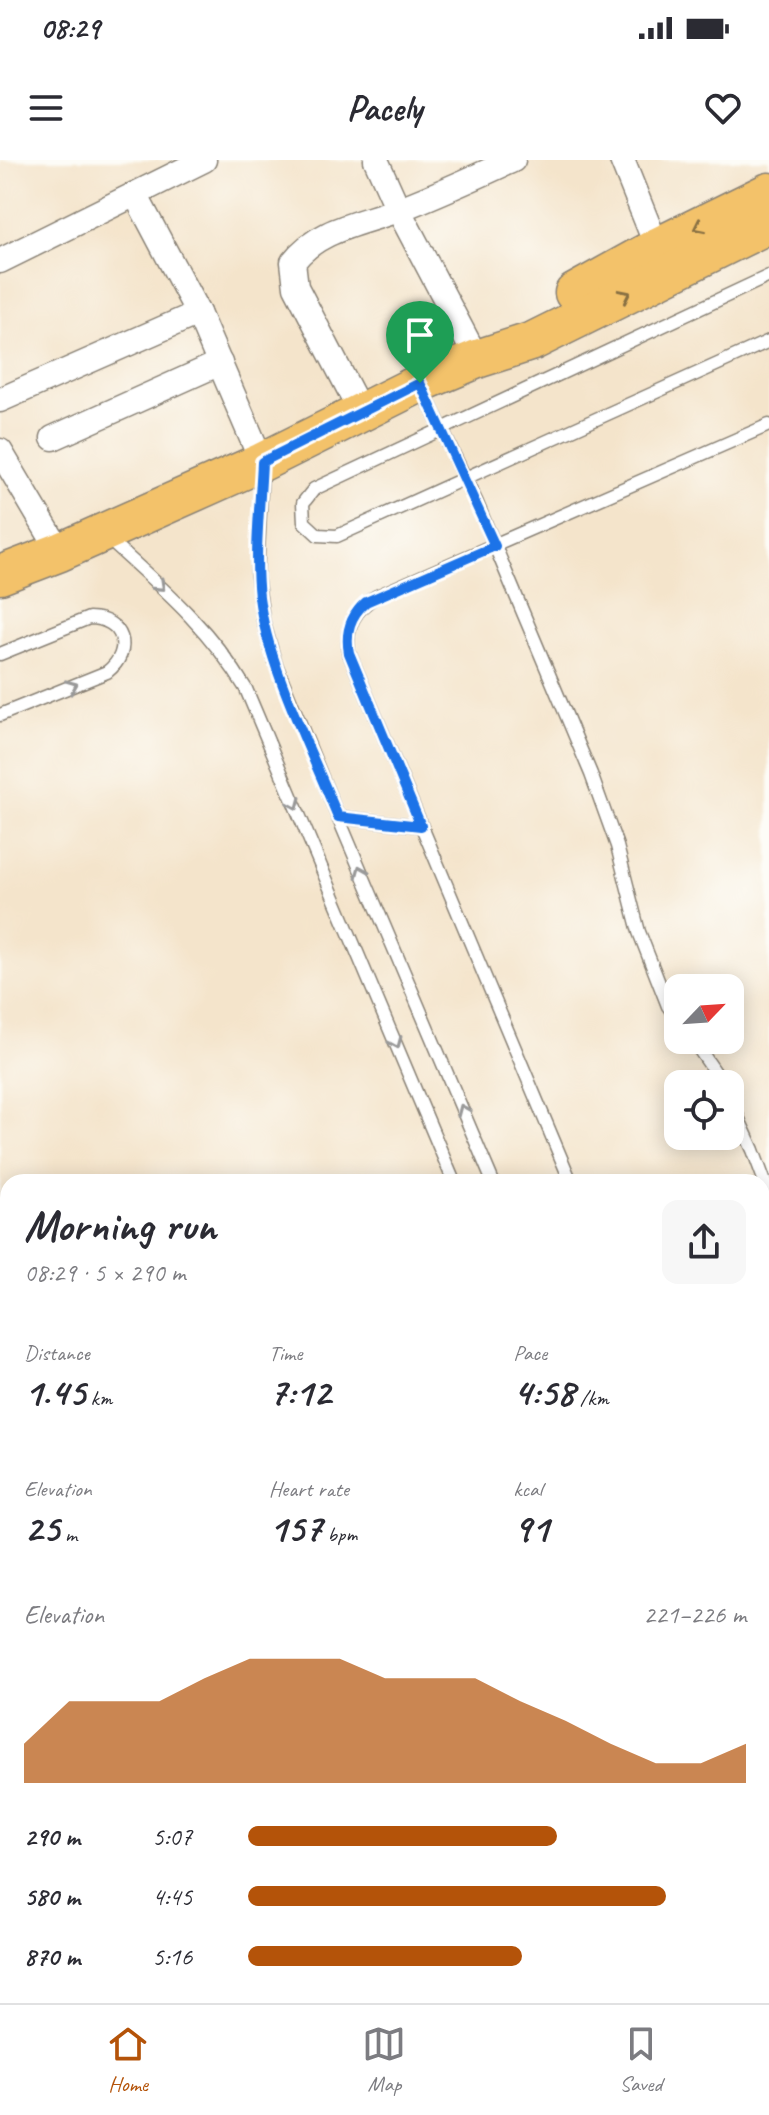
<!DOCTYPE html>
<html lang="en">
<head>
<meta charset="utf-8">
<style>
  :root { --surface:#fff; --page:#f7f7f7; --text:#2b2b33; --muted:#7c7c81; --line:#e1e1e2; --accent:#b45309 }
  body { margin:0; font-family:Caveat,sans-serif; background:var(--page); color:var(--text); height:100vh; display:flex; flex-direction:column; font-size:30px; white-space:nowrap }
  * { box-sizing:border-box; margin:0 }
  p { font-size:26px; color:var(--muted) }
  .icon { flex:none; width:44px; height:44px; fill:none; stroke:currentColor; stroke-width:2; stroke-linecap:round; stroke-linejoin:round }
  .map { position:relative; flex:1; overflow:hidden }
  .side { position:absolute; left:0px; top:1014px; width:770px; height:830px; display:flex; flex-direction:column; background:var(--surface); border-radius:24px 24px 0 0; box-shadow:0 4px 20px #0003 }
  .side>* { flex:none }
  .needle { width:52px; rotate:65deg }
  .fabs { position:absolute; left:664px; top:814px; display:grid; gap:16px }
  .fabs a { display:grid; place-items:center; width:80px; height:80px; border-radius:16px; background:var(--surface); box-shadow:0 4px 20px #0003; font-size:40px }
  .pin { position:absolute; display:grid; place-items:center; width:68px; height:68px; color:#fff; margin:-82px -34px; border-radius:50% 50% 50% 0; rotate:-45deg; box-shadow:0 0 8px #0007 }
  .pin .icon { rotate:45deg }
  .round { display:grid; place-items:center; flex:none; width:84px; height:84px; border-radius:16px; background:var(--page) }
  .head { display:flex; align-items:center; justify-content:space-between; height:136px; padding:0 24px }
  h1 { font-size:44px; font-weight:800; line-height:60px }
  .figures { display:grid; grid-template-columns:repeat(3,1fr); gap:12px; height:136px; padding:8px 24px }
  .figures div { display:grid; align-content:center }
  .figures b { font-size:40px; font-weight:800 }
  .figures small { font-size:22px; font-weight:400 }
  .figures p { font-size:22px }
  .chart { height:224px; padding:16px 24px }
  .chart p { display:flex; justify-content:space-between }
  .chart svg { width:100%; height:144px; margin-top:8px; fill:var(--accent); opacity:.7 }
  ul { padding:0 24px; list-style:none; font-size:26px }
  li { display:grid; grid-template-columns:128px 96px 1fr; align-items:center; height:60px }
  li i { height:20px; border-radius:10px; background:var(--accent) }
  .status { display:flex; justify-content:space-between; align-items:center; height:56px; padding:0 40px; background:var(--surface); direction:ltr }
  .status svg { height:22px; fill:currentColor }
  header { display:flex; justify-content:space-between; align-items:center; height:104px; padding:0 24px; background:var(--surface); font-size:36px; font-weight:800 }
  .dock { display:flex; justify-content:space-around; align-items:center; height:112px; border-top:2px solid var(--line); background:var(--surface); font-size:22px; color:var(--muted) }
  .dock a { display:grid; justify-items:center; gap:4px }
  .dock .selected { color:var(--accent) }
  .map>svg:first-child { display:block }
</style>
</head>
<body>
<div class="status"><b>08:29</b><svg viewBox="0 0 49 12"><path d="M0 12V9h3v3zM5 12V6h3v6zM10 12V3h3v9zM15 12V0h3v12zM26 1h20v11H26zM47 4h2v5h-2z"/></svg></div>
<header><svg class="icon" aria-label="menu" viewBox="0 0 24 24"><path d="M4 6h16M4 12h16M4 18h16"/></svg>Pacely<svg class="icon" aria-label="heart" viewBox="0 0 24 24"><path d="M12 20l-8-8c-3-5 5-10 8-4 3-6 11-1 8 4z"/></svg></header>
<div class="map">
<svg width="769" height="1843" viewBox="0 0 769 1843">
  <rect width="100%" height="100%" fill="#fdfcf7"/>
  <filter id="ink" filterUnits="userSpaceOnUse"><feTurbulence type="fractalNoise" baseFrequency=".0125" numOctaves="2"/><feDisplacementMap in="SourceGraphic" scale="16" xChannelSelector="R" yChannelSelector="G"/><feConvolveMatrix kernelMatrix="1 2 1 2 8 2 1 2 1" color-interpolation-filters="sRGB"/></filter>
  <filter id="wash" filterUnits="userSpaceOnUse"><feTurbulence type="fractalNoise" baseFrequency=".006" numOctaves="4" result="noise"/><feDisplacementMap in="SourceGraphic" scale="32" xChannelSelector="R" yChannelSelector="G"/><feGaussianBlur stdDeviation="1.8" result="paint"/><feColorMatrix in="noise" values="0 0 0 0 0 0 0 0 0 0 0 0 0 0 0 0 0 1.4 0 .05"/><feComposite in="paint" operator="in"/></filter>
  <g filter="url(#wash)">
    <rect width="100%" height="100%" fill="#f4e4cb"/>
  </g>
  <g filter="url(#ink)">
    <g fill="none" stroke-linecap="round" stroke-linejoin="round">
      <defs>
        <g id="service">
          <polyline points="769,116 314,329 303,343 304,362 318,375 337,376 769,181"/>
          <polyline points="421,226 476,341 591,614 617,686 639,772 668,846 678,859"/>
          <polyline points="262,307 257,416 263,460 275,502 338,657 493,1022"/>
          <path d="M107,378C160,426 209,467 246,529L454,1022"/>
          <path d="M0,494L89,458C124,458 134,491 107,512L0,555"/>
          <polyline points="338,657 421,666"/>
          <polyline points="693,880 723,924"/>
          <polyline points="730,940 753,990 769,1033"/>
          <path d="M571,1022L349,493C345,467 354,449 377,436L769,265"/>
          <polyline points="762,1261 769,1258"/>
          <polyline points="762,1326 769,1323"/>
          <polyline points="762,1369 769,1366"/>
          <polyline points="762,1459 769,1455"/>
          <polyline points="762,1470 769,1486"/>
          <polyline points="0,1502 8,1499"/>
          <polyline points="0,1551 8,1547"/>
          <polyline points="762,1648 769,1664"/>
          <polyline points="762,1751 769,1767"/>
        </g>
        <g id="minor">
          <polyline points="376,0 398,49 477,199"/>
          <polyline points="622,0 657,87"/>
          <polyline points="135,34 198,153 262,302"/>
          <polyline points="0,101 204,0"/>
          <polyline points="0,240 198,153"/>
          <path d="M361,252L296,127L293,102C318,69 360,64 397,50C437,35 475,17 513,0"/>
          <polyline points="53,278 220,203"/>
          <polyline points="0,291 60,392"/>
        </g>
        <g id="primary">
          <polyline points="574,133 657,87 769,32"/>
          <polyline points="0,415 60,392 262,302 420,223 477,199 533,181 769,64"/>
        </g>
      </defs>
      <!-- service casing -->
      <use href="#service" stroke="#888074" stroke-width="15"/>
      <!-- minor casing -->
      <use href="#minor" stroke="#888074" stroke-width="27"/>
      <!-- primary casing -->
      <use href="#primary" stroke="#888074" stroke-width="41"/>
      <!-- service -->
      <use href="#service" stroke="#fff" stroke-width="12"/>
      <!-- minor -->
      <use href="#minor" stroke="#fff" stroke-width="24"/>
      <!-- primary -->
      <use href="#primary" stroke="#f3c26a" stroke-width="38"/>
    </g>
    <!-- one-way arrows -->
    <defs><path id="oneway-chevron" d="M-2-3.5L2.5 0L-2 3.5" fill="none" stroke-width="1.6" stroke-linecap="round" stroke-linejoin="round" transform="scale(2)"/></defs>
    <g stroke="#886f43">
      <use href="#oneway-chevron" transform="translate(699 67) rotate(154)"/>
      <use href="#oneway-chevron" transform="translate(625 135) rotate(-26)"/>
    </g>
    <g stroke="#999">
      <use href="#oneway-chevron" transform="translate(160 426) rotate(43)"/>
      <use href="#oneway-chevron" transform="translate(72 526) rotate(-22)"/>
      <use href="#oneway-chevron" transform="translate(295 644) rotate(67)"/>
      <use href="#oneway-chevron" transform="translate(361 711) rotate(-113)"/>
      <use href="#oneway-chevron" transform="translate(396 883) rotate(67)"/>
      <use href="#oneway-chevron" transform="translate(463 950) rotate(-113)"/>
    </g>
  </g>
  <g fill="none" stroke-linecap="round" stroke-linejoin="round" filter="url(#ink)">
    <defs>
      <path id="route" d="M420,223L495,386L366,442C350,456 345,472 349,493L421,666L338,657C311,590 268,507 259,437C254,393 260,346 262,302Z"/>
    </defs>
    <!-- route casing -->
    <use href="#route" stroke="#fff" stroke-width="16"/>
    <!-- route -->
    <use href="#route" stroke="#1a73e8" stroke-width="10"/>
  </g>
</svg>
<div class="fabs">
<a><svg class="needle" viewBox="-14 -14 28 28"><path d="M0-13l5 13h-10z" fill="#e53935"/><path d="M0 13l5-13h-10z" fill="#7c7c81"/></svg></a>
<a><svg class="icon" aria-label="locate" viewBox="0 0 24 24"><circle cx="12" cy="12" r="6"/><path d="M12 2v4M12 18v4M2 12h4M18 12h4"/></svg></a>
</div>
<div class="pin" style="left:420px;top:223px;background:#1e9e55"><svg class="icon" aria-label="arrive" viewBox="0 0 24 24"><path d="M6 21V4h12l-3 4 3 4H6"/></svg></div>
<section class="side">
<div class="head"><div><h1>Morning run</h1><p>08:29 · 5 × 290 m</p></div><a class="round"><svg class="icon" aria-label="share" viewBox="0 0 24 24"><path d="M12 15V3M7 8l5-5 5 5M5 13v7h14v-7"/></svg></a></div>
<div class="figures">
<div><p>Distance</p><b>1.45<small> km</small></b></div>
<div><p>Time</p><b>7:12</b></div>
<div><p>Pace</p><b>4:58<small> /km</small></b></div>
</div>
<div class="figures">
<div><p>Elevation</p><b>25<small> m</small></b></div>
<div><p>Heart rate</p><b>157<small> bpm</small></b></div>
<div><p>kcal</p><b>91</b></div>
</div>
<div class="chart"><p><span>Elevation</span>221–226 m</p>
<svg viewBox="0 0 160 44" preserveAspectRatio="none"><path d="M0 44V32L10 19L20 19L30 19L40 12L50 6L60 6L70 6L80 12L90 12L100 12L110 19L120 25L130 32L140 38L150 38L160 32V44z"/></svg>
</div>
<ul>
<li><b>290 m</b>5:07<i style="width:62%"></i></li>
<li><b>580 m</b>4:45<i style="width:84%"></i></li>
<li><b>870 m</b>5:16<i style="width:55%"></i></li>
</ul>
</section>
</div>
<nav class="dock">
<a class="selected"><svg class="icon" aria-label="home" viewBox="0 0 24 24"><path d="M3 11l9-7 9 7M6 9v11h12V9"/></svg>Home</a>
<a><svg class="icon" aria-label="map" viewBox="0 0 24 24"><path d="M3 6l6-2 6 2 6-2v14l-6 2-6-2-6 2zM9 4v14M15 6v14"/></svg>Map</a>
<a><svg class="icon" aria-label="saved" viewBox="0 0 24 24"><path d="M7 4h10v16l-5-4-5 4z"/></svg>Saved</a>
</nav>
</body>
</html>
